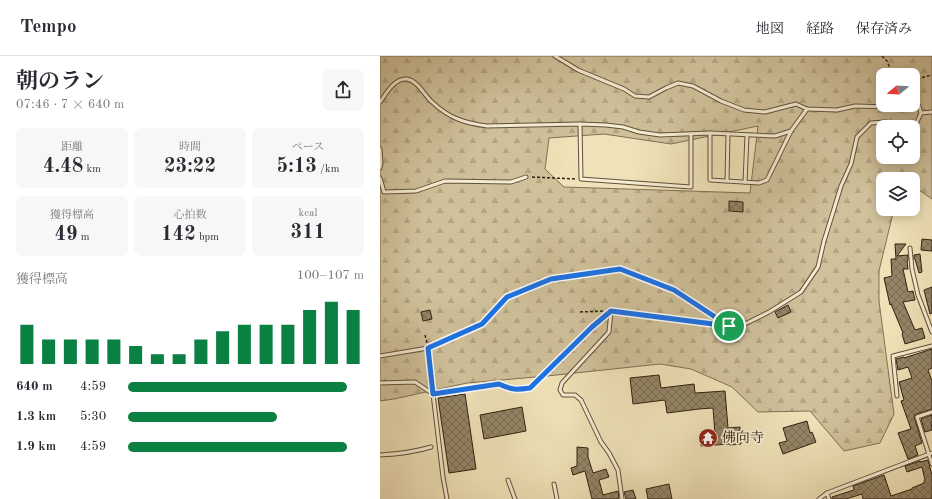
<!DOCTYPE html>
<html lang="ja">
<head>
<meta charset="utf-8">
<style>
  :root { --surface:#fff; --page:#f7f7f7; --text:#2b2b33; --muted:#7c7c81; --line:#e1e1e2; --accent:#0b8043 }
  body { margin:0; font-family:"Old Standard TT","Noto Serif JP",serif; background:var(--page); color:var(--text); height:100vh; display:flex; flex-direction:column; font-size:15px; white-space:nowrap }
  * { box-sizing:border-box; margin:0 }
  p { font-size:13px; color:var(--muted) }
  .icon { flex:none; width:22px; height:22px; fill:none; stroke:currentColor; stroke-width:2; stroke-linecap:round; stroke-linejoin:round }
  .map { position:relative; flex:1; overflow:hidden }
  .sheet { display:flex; flex-direction:column; background:var(--surface); width:380px }
  .sheet>* { flex:none }
  .needle { width:26px; rotate:252deg }
  .fabs { position:absolute; left:496px; top:12px; display:grid; gap:8px }
  .fabs a { display:grid; place-items:center; width:44px; height:44px; border-radius:8px; background:var(--surface); box-shadow:0 2px 10px #0003; font-size:20px }
  .pin { position:absolute; display:grid; place-items:center; width:34px; height:34px; color:#fff; margin:-17px; border:2px solid #fff; border-radius:50%; box-shadow:0 1px 4px #0007 }
  .round { display:grid; place-items:center; flex:none; width:42px; height:42px; border-radius:8px; background:var(--page) }
  .summary { display:flex; align-items:center; justify-content:space-between; height:68px; padding:0 16px }
  h1 { font-size:22px; font-weight:700; line-height:30px }
  .metrics { display:grid; grid-template-columns:repeat(3,1fr); gap:6px; height:68px; padding:4px 16px }
  .metrics div { display:grid; align-content:center; border-radius:8px; background:var(--page); text-align:center }
  .metrics b { font-size:20px; font-weight:700 }
  .metrics small { font-size:11px; font-weight:400 }
  .metrics p { font-size:11px }
  .chart { height:112px; padding:8px 16px }
  .chart p { display:flex; justify-content:space-between }
  .chart svg { width:100%; height:72px; margin-top:4px; stroke:var(--accent); stroke-width:6 }
  ul { padding:0 16px; list-style:none; font-size:13px }
  li { display:grid; grid-template-columns:64px 48px 1fr; align-items:center; height:30px }
  li i { height:10px; border-radius:5px; background:var(--accent) }
  header { display:flex; align-items:center; gap:24px; box-sizing:border-box; height:56px; padding:0 20px; background:var(--surface); border-bottom:1px solid var(--line) }
  header strong { font-size:19px }
  nav { display:flex; gap:22px; margin-inline-start:auto; font-size:14px }
  main { display:flex; flex:1; min-height:0 }
  .map>svg:first-child { display:block }
</style>
</head>
<body>
<header>
<strong>Tempo</strong>
<nav><a>地図</a><a>経路</a><a>保存済み</a></nav>
</header>
<main>
<section class="sheet">
<div class="summary"><div><h1>朝のラン</h1><p>07:46 · 7 × 640 m</p></div><a class="round"><svg class="icon" aria-label="share" viewBox="0 0 24 24"><path d="M12 15V3M7 8l5-5 5 5M5 13v7h14v-7"/></svg></a></div>
<div class="metrics">
<div><p>距離</p><b>4.48<small> km</small></b></div>
<div><p>時間</p><b>23:22</b></div>
<div><p>ペース</p><b>5:13<small> /km</small></b></div>
</div>
<div class="metrics">
<div><p>獲得標高</p><b>49<small> m</small></b></div>
<div><p>心拍数</p><b>142<small> bpm</small></b></div>
<div><p>kcal</p><b>311</b></div>
</div>
<div class="chart"><p><span>獲得標高</span>100–107 m</p>
<svg viewBox="0 0 160 44" preserveAspectRatio="none"><path d="M5 44V20M15 44V29M25 44V29M35 44V29M45 44V29M55 44V33M65 44V38M75 44V38M85 44V29M95 44V24M105 44V20M115 44V20M125 44V20M135 44V11M145 44V6M155 44V11"/></svg>
</div>
<ul>
<li><b>640 m</b>4:59<i style="width:93%"></i></li>
<li><b>1.3 km</b>5:30<i style="width:63%"></i></li>
<li><b>1.9 km</b>4:59<i style="width:93%"></i></li>
</ul>
</section>
<div class="map">
<svg width="552" height="443" viewBox="0 0 552 443">
  <defs>
    <pattern id="forest-firs" width="22" height="20" patternUnits="userSpaceOnUse"><rect width="22" height="20" fill="#d0c19b"/><path d="M5 1l3.5 6h-7zM16 11l3.5 6h-7z" fill="#b3a684"/></pattern>
    <pattern id="building-cross-hatch" width="8" height="8" patternUnits="userSpaceOnUse"><rect width="8" height="8" fill="#948567"/><path d="M0 0l8 8M0 8l8-8" fill="none" stroke="#796c53"/></pattern>
  </defs>
  <rect width="100%" height="100%" fill="#f0e2b8"/>
  <filter id="stains"><feTurbulence type="fractalNoise" baseFrequency=".005" numOctaves="4"/><feColorMatrix values="0 0 0 0 .2 0 0 0 0 .09 0 0 0 0 .02 0 0 0 .5 -.17"/></filter>
  <radialGradient id="worn" r=".72"><stop offset=".6" stop-color="#630" stop-opacity="0"/><stop offset="1" stop-color="#630" stop-opacity=".3"/></radialGradient>
  <!-- forest -->
  <path fill="url(#forest-firs)" stroke="#807056" fill-rule="evenodd" d="M0,0H552V143L539,134L533,136V123H503V153H514L499,215V245L514,358L500,387L464,395L430,355L378,356L352,331L311,313L280,308L167,320L87,327L14,343L0,345ZM503,19H533V49H503ZM378,70L370,137L184,131L165,113L169,82L224,78L291,88ZM503,71H533V101H503Z"/>
  <!-- building -->
  <g fill="url(#building-cross-hatch)" stroke="#312010">
    <polygon points="349,145 363,146 363,156 349,155"/>
    <polygon points="542,183 552,184 552,195 541,194"/>
    <polygon points="515,188 526,188 517,200 528,199 528,204 527,205 528,213 523,213 528,236 533,235 535,244 523,246 535,274 542,272 545,282 525,288 522,278 523,277 511,248 510,249 504,222 512,220 511,203 516,203"/>
    <polygon points="540,198 542,216 539,217 535,203 534,203 534,199"/>
    <polygon points="552,231 552,257 550,258 544,234"/>
    <polygon points="408,249 411,256 398,262 395,256"/>
    <polygon points="50,254 52,263 43,265 41,256"/>
    <polygon points="552,293 552,312 548,314 552,325 552,353 536,358 534,360 542,387 535,390 538,399 528,403 518,377 531,373 521,345 524,344 519,326 532,322 528,311 518,314 516,303 524,301 524,302"/>
    <polygon points="279,319 281,332 314,328 315,337 345,335 348,372 360,371 361,388 350,389 350,388 321,390 321,379 335,378 333,352 319,353 287,357 285,344 253,348 250,322"/>
    <polygon points="85,338 96,413 69,417 58,342"/>
    <polygon points="142,351 146,375 104,383 100,359"/>
    <polygon points="552,359 552,365 551,366 552,374 545,376 541,363"/>
    <polygon points="427,365 430,377 432,376 436,386 403,398 399,387 407,385 403,372"/>
    <polygon points="197,391 208,392 208,401 213,417 226,413 229,421 219,424 223,439 238,435 239,442 236,443 212,443 205,415 193,419 191,412 197,410"/>
    <polygon points="548,404 552,419 552,443 483,443 482,438 466,443 452,443 452,441 474,434 473,430 504,419 511,440 532,433 532,432 544,427 544,425 545,424 542,411 527,416 525,410 540,405 540,406"/>
    <polygon points="289,428 292,443 268,443 266,433"/>
    <polygon points="253,434 256,443 246,443 244,436"/>
  </g>
  <g fill="none" stroke-linecap="round" stroke-linejoin="round">
    <defs>
      <g id="service">
        <polyline points="175,0 198,14 244,33 255,40 269,41 286,32 298,27 313,30 341,45 364,54 385,56 416,48 427,53 457,54 475,50 511,51 520,49"/>
        <path d="M0,46C6,38 14,22 27,23C38,25 44,39 52,46C69,62 84,67 107,70L200,68L226,69L243,71L259,76L280,79L330,77L395,80L411,75L427,53"/>
        <polyline points="541,57 552,56"/>
        <polyline points="200,68 201,123 311,131 311,78"/>
        <polyline points="330,77 330,124 379,127 387,124 411,75"/>
        <polyline points="0,93 1,107 0,112"/>
        <polyline points="0,122 4,136 36,135 65,125 131,126 146,121"/>
        <polyline points="347,125 348,78"/>
        <polyline points="365,126 367,79"/>
        <polyline points="530,192 532,213 538,239 552,276"/>
        <polyline points="231,255 229,276 182,327 180,334 183,339 195,339 201,344 221,386 229,397 238,414 242,443"/>
        <polyline points="0,300 48,292 102,268 127,241 171,223 240,213 294,233 349,270 367,267 389,256 421,236 438,211 444,185 454,153 461,130 471,108 477,81 491,67 505,66 527,69 537,66 541,57 539,50 533,47"/>
        <path d="M0,327L35,326L53,338L119,328C132,334 136,334 150,332L212,271L231,255L347,270"/>
        <polyline points="53,338 63,421 67,443"/>
        <polyline points="517,340 513,300 552,290"/>
        <polyline points="552,356 537,361 552,408"/>
        <path d="M0,399C18,398 35,396 51,391"/>
        <polyline points="128,424 135,443"/>
        <polyline points="174,428 177,443"/>
        <polyline points="447,437 552,397"/>
        <polyline points="439,443 447,437 449,443"/>
      </g>
    </defs>
    <!-- service casing -->
    <use href="#service" stroke="#61503a" stroke-width="5"/>
    <!-- path -->
    <g stroke="#312010" stroke-width="1.5" stroke-dasharray="3 2" stroke-linecap="butt">
      <polyline points="502,0 507,5 513,19"/>
      <polyline points="533,26 544,21 552,19"/>
      <polyline points="152,121 196,123"/>
      <polyline points="200,256 223,255"/>
      <polyline points="45,279 47,287"/>
      <polyline points="49,297 52,331"/>
    </g>
    <!-- service -->
    <use href="#service" stroke="#f5ecd1" stroke-width="3"/>
  </g>
  <g fill="none" stroke-linecap="round" stroke-linejoin="round">
    <defs>
      <path id="route" d="M240,213L294,234L349,270L231,255L212,271L150,332C136,334 132,334 119,328L53,338L48,292L102,268L127,241L171,223Z"/>
    </defs>
    <!-- route casing -->
    <use href="#route" stroke="#fff" stroke-width="8"/>
    <!-- route -->
    <use href="#route" stroke="#1a73e8" stroke-width="5"/>
  </g>
  <!-- icons -->
  <defs>
    <symbol id="temple-disc" viewBox="-11 -11 22 22"><circle r="9.5" fill="#8f2418" stroke="#f5ecd1"/><path d="M0-6L5-2H3V0L6.5 2.5H4V6H1.5V3h-3V6H-4V2.5H-6.5L-3 0V-2H-5Z" fill="#fff"/></symbol>
  </defs>
  <g fill-rule="evenodd">
    <use href="#temple-disc" x="317" y="371" width="22" height="22"/>
  </g>
  <g text-anchor="middle" dominant-baseline="central" stroke-width="3.5" stroke-linejoin="round" paint-order="stroke">
    <!-- poi labels -->
    <g font-size="14" fill="#312010" stroke="#f5ecd1" text-anchor="start">
      <text x="342" y="382">佛向寺</text>
    </g>
  </g>
  <rect width="100%" height="100%" filter="url(#stains)"/>
  <rect width="100%" height="100%" fill="url(#worn)"/>
</svg>
<div class="fabs">
<a><svg class="needle" viewBox="-14 -14 28 28"><path d="M0-13l5 13h-10z" fill="#e53935"/><path d="M0 13l5-13h-10z" fill="#7c7c81"/></svg></a>
<a><svg class="icon" aria-label="locate" viewBox="0 0 24 24"><circle cx="12" cy="12" r="6"/><path d="M12 2v4M12 18v4M2 12h4M18 12h4"/></svg></a>
<a><svg class="icon" aria-label="layers" viewBox="0 0 24 24"><path d="M12 4l9 5-9 5-9-5zM3 14l9 5 9-5"/></svg></a>
</div>
<div class="pin" style="left:349px;top:270px;background:#1e9e55"><svg class="icon" aria-label="arrive" viewBox="0 0 24 24"><path d="M6 21V4h12l-3 4 3 4H6"/></svg></div>
</div>
</main>
</body>
</html>
